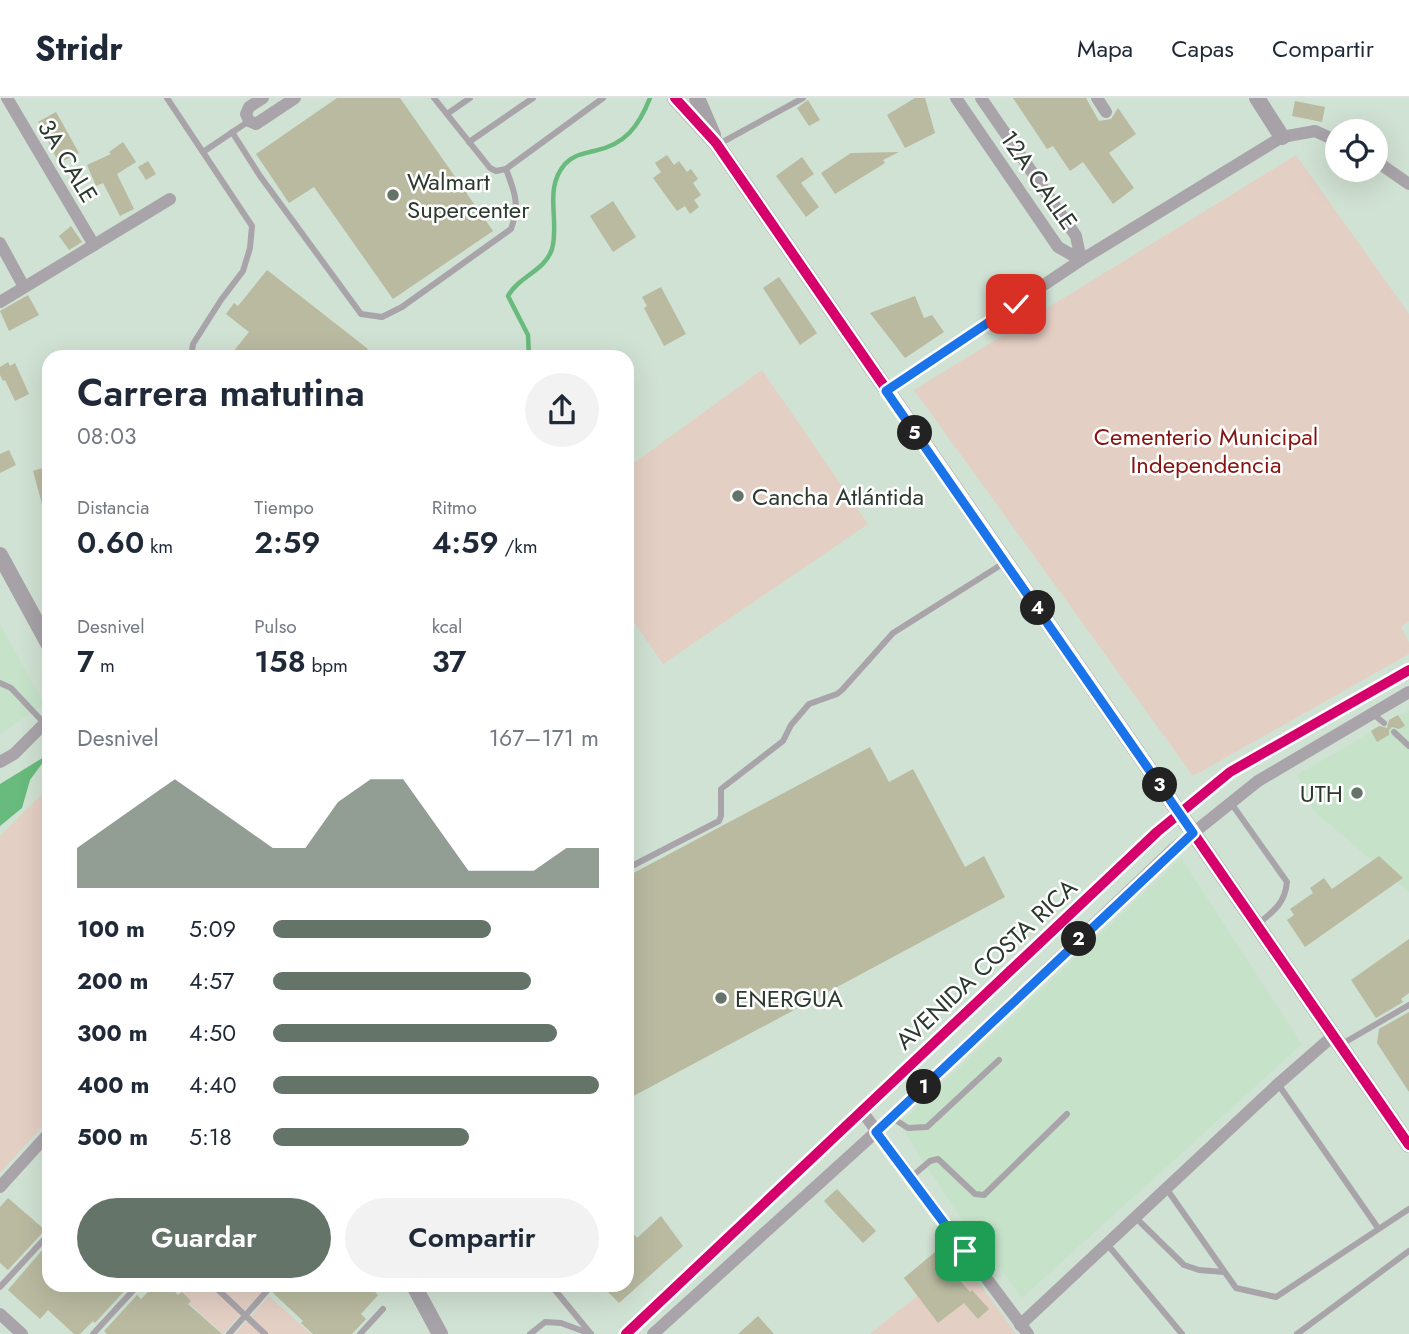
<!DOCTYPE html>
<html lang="es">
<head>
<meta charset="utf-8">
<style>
  :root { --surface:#fff; --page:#f2f2f3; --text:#1f2937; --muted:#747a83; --line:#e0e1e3; --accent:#657468 }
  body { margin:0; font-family:Jost,sans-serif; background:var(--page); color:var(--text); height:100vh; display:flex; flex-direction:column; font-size:26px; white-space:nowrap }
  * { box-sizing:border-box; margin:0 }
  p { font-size:23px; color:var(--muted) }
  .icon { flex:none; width:38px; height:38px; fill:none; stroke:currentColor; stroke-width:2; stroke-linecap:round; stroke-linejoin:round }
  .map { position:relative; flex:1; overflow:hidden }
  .side { position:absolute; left:42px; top:252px; width:592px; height:942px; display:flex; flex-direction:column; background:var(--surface); border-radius:21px; box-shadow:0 7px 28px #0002 }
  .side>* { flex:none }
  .fabs { position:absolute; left:1325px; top:21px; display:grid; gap:14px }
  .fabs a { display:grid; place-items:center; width:63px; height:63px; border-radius:50%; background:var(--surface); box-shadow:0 7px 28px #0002; font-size:35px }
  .pin { position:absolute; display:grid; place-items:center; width:60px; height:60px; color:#fff; margin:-30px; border-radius:14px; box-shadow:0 4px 10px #0006 }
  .km { position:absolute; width:35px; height:35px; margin:-18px; border-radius:50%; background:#222; color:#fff; font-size:19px; line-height:35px; text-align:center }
  .round { display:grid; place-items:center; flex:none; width:74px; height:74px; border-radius:37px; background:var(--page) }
  .overview { display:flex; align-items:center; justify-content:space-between; height:119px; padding:0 35px }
  h1 { font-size:38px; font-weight:600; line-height:52px }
  .metrics { display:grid; grid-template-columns:repeat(3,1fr); gap:10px; height:119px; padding:7px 35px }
  .metrics div { display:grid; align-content:center }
  .metrics b { font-size:30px; font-weight:600 }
  .metrics small { font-size:19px; font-weight:400 }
  .metrics p { font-size:19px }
  .chart { height:196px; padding:14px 35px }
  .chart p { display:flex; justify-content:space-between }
  .chart svg { width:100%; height:126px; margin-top:7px; fill:var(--accent); opacity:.7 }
  .primary-button { display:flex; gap:14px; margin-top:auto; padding:14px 35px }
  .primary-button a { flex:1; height:80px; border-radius:42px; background:var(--accent); color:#fff; font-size:28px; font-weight:600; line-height:80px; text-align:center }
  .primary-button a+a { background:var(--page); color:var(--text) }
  ul { padding:0 35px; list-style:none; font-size:23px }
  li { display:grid; grid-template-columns:112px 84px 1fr; align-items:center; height:52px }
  li i { height:18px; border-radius:9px; background:var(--accent) }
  header { display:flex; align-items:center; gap:42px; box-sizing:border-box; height:98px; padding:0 35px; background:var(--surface); border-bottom:2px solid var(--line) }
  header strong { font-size:33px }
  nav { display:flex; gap:38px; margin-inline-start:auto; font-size:24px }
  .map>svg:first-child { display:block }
</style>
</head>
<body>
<header>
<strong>Stridr</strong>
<nav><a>Mapa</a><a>Capas</a><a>Compartir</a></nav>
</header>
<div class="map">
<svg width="1409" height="1236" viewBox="0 0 1409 1236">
  <rect width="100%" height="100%" fill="#d0e2d3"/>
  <!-- built -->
  <g fill="#c6e3ca">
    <polygon points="0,526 44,606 0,636"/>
    <polygon points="1409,612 1409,794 1313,712 1297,677"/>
    <polygon points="1181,760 1302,946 1022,1200 962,1122 899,1026"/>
  </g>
  <!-- green -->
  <g fill="#e4cfc4">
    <polygon points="1296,57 1409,216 1409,523 1401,529 1409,544 1409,556 1193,678 914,292"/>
    <polygon points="762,272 868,426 663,566 627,514 627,370"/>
    <polygon points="49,689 49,1021 0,1075 0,738"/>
    <polygon points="962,1162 1016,1236 870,1236"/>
    <polygon points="169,1187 257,1187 263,1192 223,1236"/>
    <polygon points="269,1198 311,1236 235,1236"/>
  </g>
  <!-- water -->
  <polygon fill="#68bb7c" points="49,656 30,682 22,710 0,728 0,686"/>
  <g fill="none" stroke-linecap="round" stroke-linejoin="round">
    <!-- stream -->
    <path stroke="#68bb7c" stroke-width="4.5" d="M529,259L528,237L508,198C519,178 545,173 552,151C560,123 543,91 565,66C573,57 583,56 594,53C625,47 639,28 650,0"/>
  </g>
  <!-- building -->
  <g fill="#b9baa0">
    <polygon points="337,0 400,0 493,133 393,201 314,89 289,105 256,56"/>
    <polygon points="915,0 925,0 935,35 905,50 887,17"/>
    <polygon points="1013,0 1086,0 1099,23 1111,21 1118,10 1136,36 1109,55 1134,90 1113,106 1083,64 1070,73 1053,48 1047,51"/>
    <polygon points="808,2 820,22 809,28 797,10"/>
    <polygon points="1295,3 1325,9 1322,24 1292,18"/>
    <polygon points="56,14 79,55 59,65 38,24"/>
    <polygon points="123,44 136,64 117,76 134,111 120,118 103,85 96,88 87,67 111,56 109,54"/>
    <polygon points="899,54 883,62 885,65 835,96 821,75 851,55"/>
    <polygon points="667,57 674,67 679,63 687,74 691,71 698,81 693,85 701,97 694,102 699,109 690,116 685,108 677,113 653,80 661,74 655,65"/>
    <polygon points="802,59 814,76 801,85 819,109 806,119 776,78"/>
    <polygon points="148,63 156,76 146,82 138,69"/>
    <polygon points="613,103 636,139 613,154 590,118"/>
    <polygon points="71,128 82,144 69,152 59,138"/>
    <polygon points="267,172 368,251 362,259 229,259 249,234 226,216 234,205 238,208"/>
    <polygon points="779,179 817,235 800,247 763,190"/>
    <polygon points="661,189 686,236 664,248 644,210 647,208 642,199"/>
    <polygon points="28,197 39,217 9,233 0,213"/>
    <polygon points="915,198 924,220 932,217 944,234 905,260 870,215"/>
    <polygon points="8,264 10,268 15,265 29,296 15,303 5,282 3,283 0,277 0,269"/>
    <polygon points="9,352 16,367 0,375 0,356"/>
    <polygon points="49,368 49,416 45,417 33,373"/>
    <polygon points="1398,617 1405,628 1399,631 1392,629 1389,632 1389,637 1377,644 1371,633 1379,628 1387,630 1389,622"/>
    <polygon points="870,649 889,684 913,671 965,769 984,758 1005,799 626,1002 626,779"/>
    <polygon points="1379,758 1403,780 1305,849 1287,822 1294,817 1290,811 1313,795 1310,790 1324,780 1332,791"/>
    <polygon points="1409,841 1409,895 1401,901 1403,904 1376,920 1351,882"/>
    <polygon points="1409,914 1409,994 1377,945 1379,931"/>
    <polygon points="837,1091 876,1133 863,1145 824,1103"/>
    <polygon points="8,1100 45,1132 8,1172 0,1165 0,1109"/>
    <polygon points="661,1118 683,1148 619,1205 600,1186 626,1186 626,1127 637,1140"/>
    <polygon points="49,1144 49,1186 126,1186 128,1189 95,1225 93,1223 80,1236 74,1236 48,1212 40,1221 8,1192"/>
    <polygon points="935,1154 970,1194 972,1192 989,1211 978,1221 964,1205 938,1225 904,1180"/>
    <polygon points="156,1186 167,1186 178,1197 182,1194 191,1203 188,1206 222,1236 107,1236 104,1233 137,1197 141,1201"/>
    <polygon points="279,1186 366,1186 378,1197 361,1216 366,1221 352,1236 313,1236 301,1225 303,1223 273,1195"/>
    <polygon points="758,1218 774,1236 738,1236"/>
  </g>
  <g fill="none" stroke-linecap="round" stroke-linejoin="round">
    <!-- lane -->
    <g stroke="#a9a4a9" stroke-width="6">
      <polyline points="167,0 252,128 250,150 243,173 221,202 193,246 191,259"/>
      <polyline points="434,0 490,70 496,73 506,71 603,0"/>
      <polyline points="447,16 470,0"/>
      <path d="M232,34L260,78L361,216L382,219L402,209L511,131C520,106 515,95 506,71"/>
      <polyline points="469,44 533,0"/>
      <polyline points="719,46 803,0"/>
      <polyline points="203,54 249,23"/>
      <polyline points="0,585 11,590 44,625"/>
      <polyline points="1373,616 1384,625"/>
      <polyline points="1394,634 1409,648"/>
      <path d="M1231,705L1287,784C1285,805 1274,813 1258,826"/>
      <polyline points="626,771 719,723 721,718 721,691 783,643 791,627 809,606 837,596 842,592 893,535 1004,465"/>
      <polyline points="1342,946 1409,907"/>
      <polyline points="1278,986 1378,1130"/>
      <polyline points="891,1019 908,1030 927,1029 999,962"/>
      <polyline points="910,1080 930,1063 938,1061 975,1096 984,1097 1067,1016"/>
      <polyline points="1166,1090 1236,1190 1276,1199 1409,1111"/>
      <polyline points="1135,1119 1184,1167 1199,1172 1224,1174"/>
      <polyline points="1107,1146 1182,1236"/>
      <polyline points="212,1186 265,1236"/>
      <polyline points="550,1186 591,1236"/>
      <polyline points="0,1189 49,1136"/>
      <polyline points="93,1236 139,1186"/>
      <polyline points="229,1236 273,1186"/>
      <polyline points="360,1236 383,1211"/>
      <polyline points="530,1236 545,1224 561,1225 591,1236"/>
      <polyline points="1297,1236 1409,1153"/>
    </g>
    <!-- street -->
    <g stroke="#a9a4a9" stroke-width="12">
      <polyline points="7,0 94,147"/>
      <polyline points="263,0 249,9 246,16 249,23 256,26 295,0"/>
      <polyline points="956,0 1058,149 1081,162"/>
      <polyline points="981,0 1076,138 1081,162"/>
      <polyline points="1097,0 1106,14"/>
      <polyline points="1376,63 1409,86"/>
      <polyline points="0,145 24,189"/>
      <polyline points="0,204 170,101"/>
      <polyline points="885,293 1081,162 1282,39 1315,33 1337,43"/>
      <polyline points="0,664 14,656 49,621"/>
      <polyline points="861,1012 1028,1236"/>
      <polyline points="0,1089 49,1035"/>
      <polyline points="0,1216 22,1236"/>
      <polyline points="1020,1227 1278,986 1334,937"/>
      <polyline points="626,1236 1157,734 1230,674 1409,572"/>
      <polyline points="653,1236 876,1034 1172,752 1258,683 1409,594"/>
    </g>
    <!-- secondary -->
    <g stroke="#a6a2a7" stroke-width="16">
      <polyline points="675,0 716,45 1409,1047"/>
      <polyline points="697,0 713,37"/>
      <polyline points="1257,0 1282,39"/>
      <polyline points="0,457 49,547"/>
      <polyline points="413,1186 440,1236"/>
    </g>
    <defs>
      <g id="cycleway">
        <polyline points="675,0 716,45 1409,1047"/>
        <polyline points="626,1236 1157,734 1230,674 1409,572"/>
      </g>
    </defs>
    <!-- cycleway casing -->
    <use href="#cycleway" stroke="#fff" stroke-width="15"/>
    <!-- cycleway -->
    <use href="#cycleway" stroke="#d6006c" stroke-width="10"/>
  </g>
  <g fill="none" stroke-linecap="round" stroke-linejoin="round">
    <defs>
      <polyline id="route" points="965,1153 876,1034 1193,735 886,293 1016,206"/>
    </defs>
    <!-- route casing -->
    <use href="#route" stroke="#fff" stroke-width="14"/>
    <!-- route -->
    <use href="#route" stroke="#1a73e8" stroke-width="9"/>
  </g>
  <!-- markers -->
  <g fill="#657468" stroke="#fff" stroke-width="2.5">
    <circle cx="393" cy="97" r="7"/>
    <circle cx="738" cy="398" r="7"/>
    <circle cx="1357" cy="695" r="7"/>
    <circle cx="721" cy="900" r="7"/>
  </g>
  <g text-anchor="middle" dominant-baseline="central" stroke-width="5" stroke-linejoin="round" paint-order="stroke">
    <!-- street labels -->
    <g font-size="24" fill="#2c392e" stroke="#fff">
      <text transform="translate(68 63) rotate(59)">3A CALE</text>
      <text transform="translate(1039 82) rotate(55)">12A CALLE</text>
      <text transform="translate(986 866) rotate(-43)">AVENIDA COSTA RICA</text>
    </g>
    <!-- poi labels -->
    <g font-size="24" fill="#2c392e" stroke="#fff" text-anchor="start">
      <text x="407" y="83">Walmart<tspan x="407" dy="28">Supercenter</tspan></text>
      <text x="752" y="398">Cancha Atlántida</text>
      <text x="1343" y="695" text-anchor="end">UTH</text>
      <text x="735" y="900">ENERGUA</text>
    </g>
    <!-- park labels -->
    <g font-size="24" fill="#871410" stroke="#fff">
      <text x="1206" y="338">Cementerio Municipal<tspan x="1206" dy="28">Independencia</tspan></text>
    </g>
  </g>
</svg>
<div class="fabs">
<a><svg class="icon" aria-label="locate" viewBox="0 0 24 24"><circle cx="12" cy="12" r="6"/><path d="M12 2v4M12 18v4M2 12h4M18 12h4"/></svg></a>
</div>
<div class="pin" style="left:965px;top:1153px;background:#1e9e55"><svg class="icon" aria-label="arrive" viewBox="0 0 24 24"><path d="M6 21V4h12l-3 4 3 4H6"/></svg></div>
<div class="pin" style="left:1016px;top:206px;background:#d93025"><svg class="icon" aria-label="check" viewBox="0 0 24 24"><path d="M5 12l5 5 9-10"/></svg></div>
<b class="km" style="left:924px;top:989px">1</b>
<b class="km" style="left:1079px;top:841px">2</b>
<b class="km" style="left:1160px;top:687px">3</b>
<b class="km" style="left:1038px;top:510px">4</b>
<b class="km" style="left:915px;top:335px">5</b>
<section class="side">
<div class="overview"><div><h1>Carrera matutina</h1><p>08:03</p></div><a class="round"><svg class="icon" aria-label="share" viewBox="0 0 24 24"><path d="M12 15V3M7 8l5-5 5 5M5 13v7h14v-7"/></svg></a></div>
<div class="metrics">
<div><p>Distancia</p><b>0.60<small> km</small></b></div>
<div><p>Tiempo</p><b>2:59</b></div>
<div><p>Ritmo</p><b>4:59<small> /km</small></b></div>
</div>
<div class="metrics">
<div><p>Desnivel</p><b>7<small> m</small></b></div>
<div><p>Pulso</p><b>158<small> bpm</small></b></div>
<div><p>kcal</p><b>37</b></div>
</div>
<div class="chart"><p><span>Desnivel</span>167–171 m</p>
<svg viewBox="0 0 160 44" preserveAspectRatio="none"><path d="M0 44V30L10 22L20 14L30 6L40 14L50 22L60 30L70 30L80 14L90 6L100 6L110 22L120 38L130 38L140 38L150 30L160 30V44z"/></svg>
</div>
<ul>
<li><b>100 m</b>5:09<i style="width:67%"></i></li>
<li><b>200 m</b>4:57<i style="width:79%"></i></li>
<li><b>300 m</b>4:50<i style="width:87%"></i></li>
<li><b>400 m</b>4:40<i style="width:100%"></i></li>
<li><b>500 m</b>5:18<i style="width:60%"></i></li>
</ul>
<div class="primary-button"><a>Guardar</a><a>Compartir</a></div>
</section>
</div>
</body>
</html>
